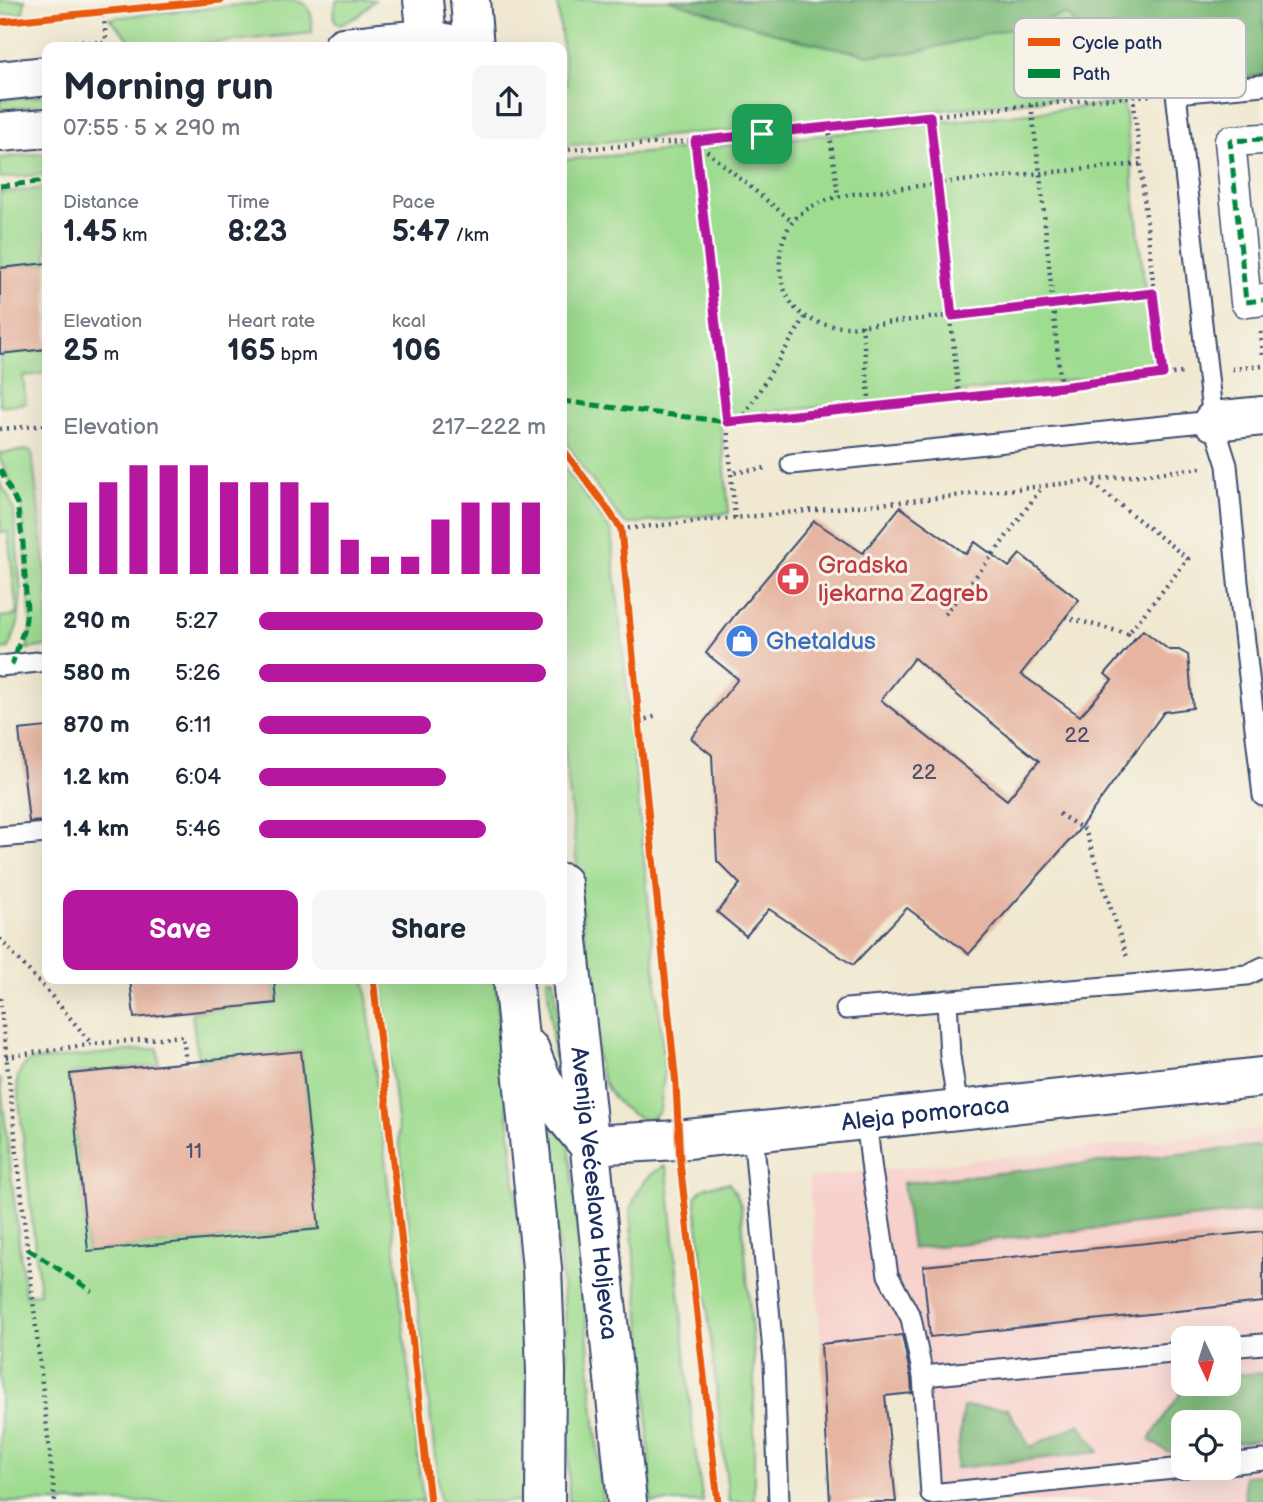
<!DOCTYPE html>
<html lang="en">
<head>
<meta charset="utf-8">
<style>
  :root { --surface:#fff; --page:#f6f6f7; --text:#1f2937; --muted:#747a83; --accent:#b5179e }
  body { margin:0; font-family:"Balsamiq Sans",sans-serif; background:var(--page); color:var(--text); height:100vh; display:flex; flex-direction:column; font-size:26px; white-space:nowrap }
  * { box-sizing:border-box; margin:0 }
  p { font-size:23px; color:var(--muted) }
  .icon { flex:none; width:38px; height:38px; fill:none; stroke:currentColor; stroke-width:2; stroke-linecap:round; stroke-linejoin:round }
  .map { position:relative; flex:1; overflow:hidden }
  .panel { position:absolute; left:42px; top:42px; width:525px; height:942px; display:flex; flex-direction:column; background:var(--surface); border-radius:14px; box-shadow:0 7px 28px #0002 }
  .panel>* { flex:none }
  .needle { width:46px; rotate:176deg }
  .tools { position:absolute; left:1171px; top:1326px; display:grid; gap:14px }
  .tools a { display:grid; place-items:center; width:70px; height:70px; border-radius:14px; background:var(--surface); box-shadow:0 7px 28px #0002; font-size:35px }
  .pin { position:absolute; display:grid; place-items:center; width:60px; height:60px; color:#fff; margin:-30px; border-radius:14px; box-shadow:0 4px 10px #0006 }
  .round { display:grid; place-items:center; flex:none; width:74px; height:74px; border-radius:14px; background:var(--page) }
  .head { display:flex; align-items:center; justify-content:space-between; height:119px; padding:0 21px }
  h1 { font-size:38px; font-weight:800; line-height:52px }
  .figures { display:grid; grid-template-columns:repeat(3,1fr); gap:10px; height:119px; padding:7px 21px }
  .figures div { display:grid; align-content:center }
  .figures b { font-size:30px; font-weight:800 }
  .figures small { font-size:19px; font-weight:400 }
  .figures p { font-size:19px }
  .chart { height:196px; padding:14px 21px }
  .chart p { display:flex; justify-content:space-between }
  .chart svg { width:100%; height:126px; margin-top:7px; stroke:var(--accent); stroke-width:6 }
  .action { display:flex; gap:14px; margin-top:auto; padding:14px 21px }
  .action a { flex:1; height:80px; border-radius:14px; background:var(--accent); color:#fff; font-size:28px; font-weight:800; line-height:80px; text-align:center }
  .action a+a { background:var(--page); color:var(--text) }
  ul { padding:0 21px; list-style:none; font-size:23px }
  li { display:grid; grid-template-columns:112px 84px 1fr; align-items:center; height:52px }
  li i { height:18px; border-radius:9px; background:var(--accent) }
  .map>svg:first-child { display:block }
</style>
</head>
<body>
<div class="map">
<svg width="1263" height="1502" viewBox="0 0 1263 1502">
  <rect width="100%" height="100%" fill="#f7f3e8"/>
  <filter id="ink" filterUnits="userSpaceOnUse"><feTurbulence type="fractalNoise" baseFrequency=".0143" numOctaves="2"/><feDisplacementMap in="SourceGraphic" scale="14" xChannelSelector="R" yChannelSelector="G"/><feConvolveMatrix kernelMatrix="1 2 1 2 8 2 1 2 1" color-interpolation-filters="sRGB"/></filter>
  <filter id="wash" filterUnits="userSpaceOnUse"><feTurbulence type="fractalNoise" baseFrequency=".00686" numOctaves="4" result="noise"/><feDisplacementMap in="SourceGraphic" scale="28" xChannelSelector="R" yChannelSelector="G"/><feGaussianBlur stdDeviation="1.57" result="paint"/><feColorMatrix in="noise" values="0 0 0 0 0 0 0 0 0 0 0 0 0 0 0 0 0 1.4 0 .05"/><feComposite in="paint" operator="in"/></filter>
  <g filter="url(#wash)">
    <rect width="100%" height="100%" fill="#f0e8d0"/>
    <!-- built -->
    <path fill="#f7d0cc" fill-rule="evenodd" d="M1263,1129V1502H938L914,1334L821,1344L809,1178ZM1183,1339H1228V1384H1183ZM1183,1423H1228V1468H1183Z"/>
    <!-- green -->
    <g fill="#9edc90" stroke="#5c8677" stroke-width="2">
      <polygon points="0,0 25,0 23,13 0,15"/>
      <path d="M291,0C313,2 312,15 312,33L173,47H140L131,41L109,18Z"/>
      <path d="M337,0H375L358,16L340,25C331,20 333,8 337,0Z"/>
      <polygon points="557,0 669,0 795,39 870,55 916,52 1067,14 1140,91 562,146 562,86 567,84"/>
      <polygon points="47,95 47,105 0,110 0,100"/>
      <polygon points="1120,103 1123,104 1125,110 1153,364 1148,371 864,403 720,416 729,513 630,524 623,522 579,463 568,446 566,437 562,399 562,160 713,147"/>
      <polygon points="47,153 47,174 0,178 0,158"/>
      <polygon points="47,188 47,263 0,268 0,193"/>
      <polygon points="47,349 47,373 23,376 26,403 0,406 0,354"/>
      <polygon points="28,450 32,452 47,583 47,646 27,649 31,627 22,507 0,459 0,453"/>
      <path d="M562,464L611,531L665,1067L660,1111L653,1117L646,1120C619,1111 603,1089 598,1063L562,725Z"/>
      <polygon points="0,483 9,497 14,511 21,593 18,624 9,648 0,649 0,617 17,615 8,532 0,532"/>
      <path d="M274,978H365L423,1502H0V1077L25,1295L40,1293L17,1082C19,1072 21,1067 30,1061L158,1048L159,1065L70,1074L88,1251L318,1229L301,1051L198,1061L192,1012L276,1003Z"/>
      <polygon points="381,978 495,978 526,1295 527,1390 525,1502 440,1502"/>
      <polygon points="547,978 554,978 561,1058 555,1058 554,1056"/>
      <polygon points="548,1121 569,1143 582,1266 592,1393 603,1502 569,1502 567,1342"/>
      <path d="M664,1166L667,1169L694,1443L703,1502H651L645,1369L630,1214C635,1192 644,1177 664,1166Z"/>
      <path d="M729,1183L737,1195L741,1206L754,1357V1502H729L695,1199C700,1184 715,1185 729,1183Z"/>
    </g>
    <!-- forest -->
    <g fill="#7ebc7a" stroke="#4c766c" stroke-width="2">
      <polygon points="669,0 1263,0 1263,75 1140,91 1067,14 916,52 870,55 795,39"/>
      <polygon points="1263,1145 1263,1210 912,1249 903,1183"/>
      <polygon points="1263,1373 1263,1439 1229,1444 1228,1423 1183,1423 1183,1450 1168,1452 1149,1440 1187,1384 1228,1384 1229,1375"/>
      <polygon points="963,1407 1007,1408 1030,1447 1080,1424 1099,1452 956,1468"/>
      <polygon points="1263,1475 1263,1502 1245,1502 1244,1476"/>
    </g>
    <g id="blocks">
      <!-- building -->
      <g fill="#e6b4a0" fill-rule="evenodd">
        <polygon points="47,263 47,349 0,354 0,268"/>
        <path d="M900,507L966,554L975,542L1009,567L1020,554L1079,600L1021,674L1080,716L1112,680L1105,674L1143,630L1169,650H1179L1188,655L1193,708L1164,712L1077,832L969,954L907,908L853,965L769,909L746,936L717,912L740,884L717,861L712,755L691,738L738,679L706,653L735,615L814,521L863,553ZM914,658L946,686L1039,761L1007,800L881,700Z"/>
        <polygon points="47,727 47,821 29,822 19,730"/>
        <polygon points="130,978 274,978 276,1003 134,1018"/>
        <polygon points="301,1051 319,1229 88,1251 70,1074"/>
        <polygon points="1263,1231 1263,1302 930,1337 923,1266"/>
        <polygon points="902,1335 911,1378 912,1393 885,1396 896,1502 830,1502 821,1344"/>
      </g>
    </g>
  </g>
  <g filter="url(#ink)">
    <use href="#blocks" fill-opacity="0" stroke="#3b4b6f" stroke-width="2"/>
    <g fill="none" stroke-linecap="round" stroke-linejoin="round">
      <defs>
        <g id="service">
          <polyline points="1263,85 1176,93 1213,421 1227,465 1238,582 1263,796"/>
          <polyline points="791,464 1213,421"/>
          <polyline points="0,666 47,661"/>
          <polyline points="0,837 47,833"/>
          <polyline points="947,1000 950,1056 958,1110"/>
          <polyline points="846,1009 1247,975 1263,967"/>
          <polyline points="866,1120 872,1171 888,1275 911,1318 923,1376 931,1494 1183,1468"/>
          <polyline points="753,1132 774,1363 779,1502"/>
          <polyline points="1228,1347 1263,1344"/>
          <polyline points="923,1376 1183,1352"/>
          <polyline points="1228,1464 1263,1460"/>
        </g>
        <polyline id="pedestrian" points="1263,139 1230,141 1246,302 1263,300"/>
        <polyline id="minor" points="1213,421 1263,416"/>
        <g id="tertiary">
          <polyline points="423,0 428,47"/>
          <polyline points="470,0 474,47"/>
          <path d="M343,47C378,44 427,34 460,47"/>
          <polyline points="0,81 47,76"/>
          <polyline points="0,132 47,128"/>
          <path id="s1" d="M562,883L627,1502"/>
          <polyline points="513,978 542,1268 546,1371 545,1502"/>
          <path d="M530,1050C542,1087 563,1116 589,1145"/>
          <path id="s2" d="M589,1145L678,1140L753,1132L1263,1077"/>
        </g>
      </defs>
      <!-- service casing -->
      <use href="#service" stroke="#3b4b6f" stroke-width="23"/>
      <!-- pedestrian casing -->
      <use href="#pedestrian" stroke="#3b4b6f" stroke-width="33"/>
      <!-- minor casing -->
      <use href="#minor" stroke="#3b4b6f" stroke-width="42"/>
      <!-- tertiary casing -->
      <use href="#tertiary" stroke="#3b4b6f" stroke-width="42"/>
      <!-- path -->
      <g stroke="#3b4b6f" stroke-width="4.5" stroke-dasharray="2 5" stroke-linecap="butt">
        <polyline points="60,43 79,41 103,43 106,39 103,11"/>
        <polyline points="1133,95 1163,375"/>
        <polyline points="1031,105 1040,174 1061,387"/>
        <polyline points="930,116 959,398"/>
        <polyline points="829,127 838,197"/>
        <polyline points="695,141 727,422 731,473"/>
        <polyline points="696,142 793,222"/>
        <polyline points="562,150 695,141 1031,105 1151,95"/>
        <path d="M1140,164C1058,172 977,178 895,189C865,193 829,193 803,212C774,232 773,282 795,308C809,323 830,327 849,327L1153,293"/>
        <polyline points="862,325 870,407"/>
        <polyline points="1261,332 1263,357"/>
        <polyline points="1232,369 1263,366"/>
        <polyline points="741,420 806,316"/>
        <polyline points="727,422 1182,373"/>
        <polyline points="0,429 47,425"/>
        <polyline points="735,518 731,473 766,468"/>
        <polyline points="621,529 910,501 1201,468"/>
        <polyline points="945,614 993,555 1042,487"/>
        <polyline points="1065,617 1128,634 1188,559 1091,482"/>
        <polyline points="1128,634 1135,640"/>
        <polyline points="639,721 658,716"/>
        <polyline points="1059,814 1085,830 1128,960"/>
        <polyline points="0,939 49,993 92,1044"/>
        <polyline points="0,998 55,1502"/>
        <polyline points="6,1057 92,1044 183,1036 186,1062"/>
      </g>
      <!-- service -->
      <use href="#service" stroke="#fff" stroke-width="19"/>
      <!-- pedestrian -->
      <use href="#pedestrian" stroke="#fff" stroke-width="30"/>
      <!-- minor -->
      <use href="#minor" stroke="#fff" stroke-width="38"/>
      <!-- tertiary -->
      <use href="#tertiary" stroke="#fff" stroke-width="38"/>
      <!-- quiet -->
      <g stroke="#00873e" stroke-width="5" stroke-dasharray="10 5" stroke-linecap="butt">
        <polyline points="1263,139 1230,141 1246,302 1263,300"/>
        <polyline points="0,186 47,181"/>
        <polyline points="562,401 727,422"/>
        <polyline points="0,469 17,504 23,543 27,611 25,625 12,665"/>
        <polyline points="28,1249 92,1291"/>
      </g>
      <defs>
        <g id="cycleway">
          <polyline points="0,22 221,0"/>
          <polyline points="562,448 604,504 621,529 639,721 676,1085 680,1162 718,1502"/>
          <polyline points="373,978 430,1502"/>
        </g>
      </defs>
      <!-- cycleway casing -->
      <use href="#cycleway" stroke="#f7f3e8" stroke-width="11"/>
      <!-- cycleway -->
      <use href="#cycleway" stroke="#e8590c" stroke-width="7"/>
    </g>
  </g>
  <g fill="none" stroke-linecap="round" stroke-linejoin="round" filter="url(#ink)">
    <defs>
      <polygon id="route" points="930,116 952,316 1153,293 1163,374 1061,387 727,422 695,141"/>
    </defs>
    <!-- route casing -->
    <use href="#route" stroke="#fff" stroke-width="14"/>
    <!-- route -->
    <use href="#route" stroke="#b5179e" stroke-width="9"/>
  </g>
  <!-- icons -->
  <defs>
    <symbol id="pharmacy-disc" viewBox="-11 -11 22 22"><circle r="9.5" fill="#e0444e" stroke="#f7f3e8"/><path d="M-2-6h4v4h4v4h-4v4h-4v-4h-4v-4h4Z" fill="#fff"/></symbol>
    <symbol id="shop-disc" viewBox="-11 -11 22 22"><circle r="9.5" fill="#3f7fe0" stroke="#f7f3e8"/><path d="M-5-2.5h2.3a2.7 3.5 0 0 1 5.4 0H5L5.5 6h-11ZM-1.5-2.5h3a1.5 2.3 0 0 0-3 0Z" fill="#fff"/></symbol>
  </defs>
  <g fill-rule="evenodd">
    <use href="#pharmacy-disc" x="774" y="560" width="38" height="38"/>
    <use href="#shop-disc" x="723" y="622" width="38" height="38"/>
  </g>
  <g text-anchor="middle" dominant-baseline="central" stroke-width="6" stroke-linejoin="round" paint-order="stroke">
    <!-- number labels -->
    <g font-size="21" fill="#4e506e">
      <text x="1077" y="735">22</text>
      <text x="924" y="772">22</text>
      <text x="194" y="1151">11</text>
    </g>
    <!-- health labels -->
    <g font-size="24" fill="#be3a42" stroke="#f7f3e8" text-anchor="start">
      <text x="818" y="565">Gradska<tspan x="818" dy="28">ljekarna Zagreb</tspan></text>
    </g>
    <!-- shop labels -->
    <g font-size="24" fill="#366cbe" stroke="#f7f3e8" text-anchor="start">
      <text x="766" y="641">Ghetaldus</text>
    </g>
    <!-- street labels -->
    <g font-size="24" fill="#1b2f5e" stroke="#f7f3e8">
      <text stroke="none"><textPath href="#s2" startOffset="338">Aleja pomoraca</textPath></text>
      <text stroke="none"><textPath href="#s1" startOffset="312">Avenija Većeslava Holjevca</textPath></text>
    </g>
  </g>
  <!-- legend -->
  <rect x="1014" y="18" width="232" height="80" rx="10" fill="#f7f3e8" stroke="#b5b8bf" stroke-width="2"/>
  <rect x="1028" y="38" width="32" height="8" fill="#e8590c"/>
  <rect x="1028" y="69" width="32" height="9" fill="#00873e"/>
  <g font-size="19" fill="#1b2f5e">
    <text x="1072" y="49">Cycle path</text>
    <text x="1072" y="80">Path</text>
  </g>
</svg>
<div class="tools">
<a><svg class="needle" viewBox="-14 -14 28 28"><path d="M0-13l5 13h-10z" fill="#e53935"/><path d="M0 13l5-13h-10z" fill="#747a83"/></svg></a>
<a><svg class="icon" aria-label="locate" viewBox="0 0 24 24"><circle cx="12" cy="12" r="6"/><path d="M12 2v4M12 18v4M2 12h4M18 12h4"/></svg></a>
</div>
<div class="pin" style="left:762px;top:134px;background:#1e9e55"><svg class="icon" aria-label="arrive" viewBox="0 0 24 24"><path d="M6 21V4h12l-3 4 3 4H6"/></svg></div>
<section class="panel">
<div class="head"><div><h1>Morning run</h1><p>07:55 · 5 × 290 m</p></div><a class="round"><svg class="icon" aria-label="share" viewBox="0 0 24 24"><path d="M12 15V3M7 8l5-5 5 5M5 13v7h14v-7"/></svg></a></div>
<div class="figures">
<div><p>Distance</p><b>1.45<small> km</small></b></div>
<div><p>Time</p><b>8:23</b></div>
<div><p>Pace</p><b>5:47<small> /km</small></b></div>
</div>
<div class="figures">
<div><p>Elevation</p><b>25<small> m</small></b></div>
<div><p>Heart rate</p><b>165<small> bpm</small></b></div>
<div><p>kcal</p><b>106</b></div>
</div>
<div class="chart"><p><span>Elevation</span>217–222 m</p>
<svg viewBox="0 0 160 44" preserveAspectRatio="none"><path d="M5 44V19M15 44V12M25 44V6M35 44V6M45 44V6M55 44V12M65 44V12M75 44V12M85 44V19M95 44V32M105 44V38M115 44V38M125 44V25M135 44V19M145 44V19M155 44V19"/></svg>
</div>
<ul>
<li><b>290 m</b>5:27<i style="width:99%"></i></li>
<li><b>580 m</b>5:26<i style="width:100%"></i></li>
<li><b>870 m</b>6:11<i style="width:60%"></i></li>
<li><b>1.2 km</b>6:04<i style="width:65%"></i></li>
<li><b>1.4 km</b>5:46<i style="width:79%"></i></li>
</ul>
<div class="action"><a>Save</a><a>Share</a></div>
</section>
</div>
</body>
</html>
